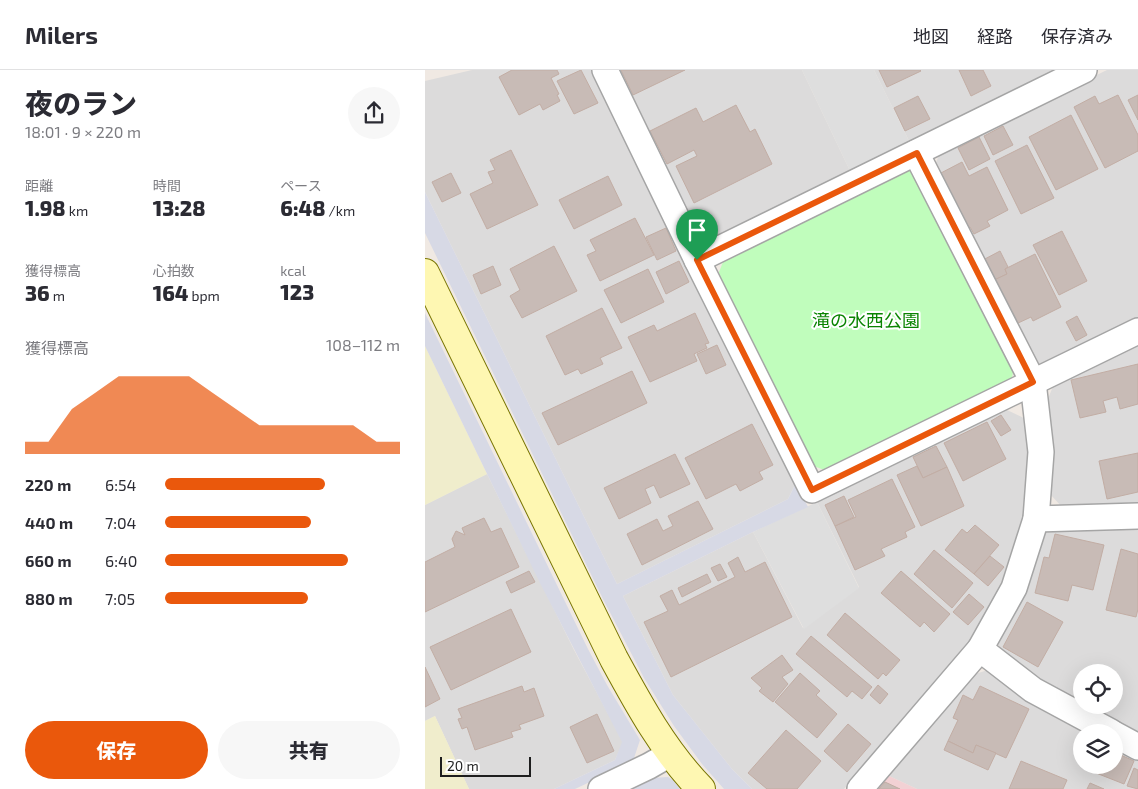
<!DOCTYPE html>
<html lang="ja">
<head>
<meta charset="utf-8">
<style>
  :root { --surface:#fff; --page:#f7f7f7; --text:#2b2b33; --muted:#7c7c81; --line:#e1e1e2; --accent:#ea580c }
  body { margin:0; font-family:"Exo 2","Noto Sans JP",sans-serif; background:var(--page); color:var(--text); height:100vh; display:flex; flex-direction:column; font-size:19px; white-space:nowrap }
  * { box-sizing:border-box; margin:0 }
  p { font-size:16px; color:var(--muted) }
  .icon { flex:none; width:28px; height:28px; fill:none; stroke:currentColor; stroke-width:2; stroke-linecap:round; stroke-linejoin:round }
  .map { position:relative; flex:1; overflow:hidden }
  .details { display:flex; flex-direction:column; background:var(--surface); width:425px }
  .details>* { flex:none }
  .buttons { position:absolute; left:648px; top:594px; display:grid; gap:10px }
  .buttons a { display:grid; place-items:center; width:50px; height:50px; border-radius:50%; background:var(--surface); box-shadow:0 5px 20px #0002; font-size:25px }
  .scale { position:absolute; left:15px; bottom:12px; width:91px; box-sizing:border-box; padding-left:5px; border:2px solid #1e1e1e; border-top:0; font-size:14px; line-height:18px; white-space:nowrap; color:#1e1e1e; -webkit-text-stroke:4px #fff; paint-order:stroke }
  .pin { position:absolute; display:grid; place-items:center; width:42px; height:42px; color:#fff; margin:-51px -21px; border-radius:50% 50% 50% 0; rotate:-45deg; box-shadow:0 0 5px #0007 }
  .pin .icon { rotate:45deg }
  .round { display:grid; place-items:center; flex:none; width:52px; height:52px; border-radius:26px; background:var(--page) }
  .headline { display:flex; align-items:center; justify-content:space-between; height:85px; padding:0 25px }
  h1 { font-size:28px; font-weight:800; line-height:38px }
  .figures { display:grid; grid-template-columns:repeat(3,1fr); gap:8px; height:85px; padding:5px 25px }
  .figures div { display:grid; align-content:center }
  .figures b { font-size:21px; font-weight:800 }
  .figures small { font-size:14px; font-weight:400 }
  .figures p { font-size:14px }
  .chart { height:140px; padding:10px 25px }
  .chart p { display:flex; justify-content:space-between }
  .chart svg { width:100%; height:90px; margin-top:5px; fill:var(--accent); opacity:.7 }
  .primary-button { display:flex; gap:10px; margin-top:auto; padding:10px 25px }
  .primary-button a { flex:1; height:58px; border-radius:30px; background:var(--accent); color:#fff; font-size:20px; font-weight:800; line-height:58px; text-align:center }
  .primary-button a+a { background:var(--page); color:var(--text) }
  ul { padding:0 25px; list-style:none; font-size:16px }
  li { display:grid; grid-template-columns:80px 60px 1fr; align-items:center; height:38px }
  li i { height:12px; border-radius:6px; background:var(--accent) }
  header { display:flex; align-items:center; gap:30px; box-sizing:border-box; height:70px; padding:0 25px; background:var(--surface); border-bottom:1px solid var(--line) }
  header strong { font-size:24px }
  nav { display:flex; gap:28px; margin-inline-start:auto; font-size:18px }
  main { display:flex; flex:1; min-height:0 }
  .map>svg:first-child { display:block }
</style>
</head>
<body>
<header>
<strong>Milers</strong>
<nav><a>地図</a><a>経路</a><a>保存済み</a></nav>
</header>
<main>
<section class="details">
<div class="headline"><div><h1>夜のラン</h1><p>18:01 · 9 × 220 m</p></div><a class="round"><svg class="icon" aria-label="share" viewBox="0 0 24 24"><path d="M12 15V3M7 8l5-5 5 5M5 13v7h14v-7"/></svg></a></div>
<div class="figures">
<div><p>距離</p><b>1.98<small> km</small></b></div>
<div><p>時間</p><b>13:28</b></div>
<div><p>ペース</p><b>6:48<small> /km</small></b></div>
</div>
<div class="figures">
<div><p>獲得標高</p><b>36<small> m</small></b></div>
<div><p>心拍数</p><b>164<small> bpm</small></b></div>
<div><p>kcal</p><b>123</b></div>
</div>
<div class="chart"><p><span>獲得標高</span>108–112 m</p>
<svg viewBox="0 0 160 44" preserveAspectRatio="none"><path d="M0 44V38L10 38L20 22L30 14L40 6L50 6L60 6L70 6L80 14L90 22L100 30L110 30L120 30L130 30L140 30L150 38L160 38V44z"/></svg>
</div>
<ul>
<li><b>220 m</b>6:54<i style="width:68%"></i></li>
<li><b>440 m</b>7:04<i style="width:62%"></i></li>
<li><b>660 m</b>6:40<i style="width:78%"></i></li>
<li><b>880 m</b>7:05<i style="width:61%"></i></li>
</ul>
<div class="primary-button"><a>保存</a><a>共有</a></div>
</section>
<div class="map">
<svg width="713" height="719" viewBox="0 0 713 719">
  <rect width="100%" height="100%" fill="#f0e9e3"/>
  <!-- residential -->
  <g fill="#dcdbdb" fill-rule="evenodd">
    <polygon points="47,0 168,0 371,413 363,429 192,514 0,122 0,11"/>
    <polygon points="190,0 377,0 426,103 285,172 268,160"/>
    <polygon points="449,0 634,0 485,73"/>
    <polygon points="682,0 713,0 713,250 620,297 603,290 508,99 516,81"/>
    <polygon points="713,272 713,435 638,438 625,424 622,331 629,314"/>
    <polygon points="580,339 601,349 603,393 601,435 595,470 585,502 557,554 539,579 419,719 327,719 307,699 248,625 198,526 328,462 378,558 434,517 392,432"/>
    <polygon points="62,404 149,580 198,672 190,690 129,719 44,719 10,646 0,651 0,435"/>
    <path d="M713,457V667L675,649L576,585L572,569L613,468L626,459ZM656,602H689V635H656Z"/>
    <polygon points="566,599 664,662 656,662 656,695 689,695 689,676 713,688 713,719 492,719 462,705 547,605"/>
  </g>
  <!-- commercial -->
  <polygon fill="#f2d1d4" points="462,705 492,719 450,719"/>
  <!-- farmland -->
  <g fill="#f0edcc">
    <polygon points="0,276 62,404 0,435"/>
    <polygon points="10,646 44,719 0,719 0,651"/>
  </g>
  <!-- park -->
  <polygon fill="#c0fdbc" points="481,99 496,105 590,293 586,312 402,401 386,395 292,207 300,187"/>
  <!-- parking -->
  <g fill="#dedede">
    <polygon points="377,0 449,0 485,73 426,103"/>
    <polygon points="392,432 434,518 379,559 328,462"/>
  </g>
  <!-- plaza -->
  <g fill="#d7d9e5">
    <polygon points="0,122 192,514 363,429 371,413 383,437 328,462 198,526 248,625 307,699 327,719 299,719 277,694 249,656 219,608 178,529 0,163"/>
    <polygon points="0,243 163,579 182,615 215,670 209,688 203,694 150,719 129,719 190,690 197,672 115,513 0,276"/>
    <polygon points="243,707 248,710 255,719 199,719 225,708"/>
  </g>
  <!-- building -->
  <g fill="#c8bbb6" stroke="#c2ada4">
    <polygon points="87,0 132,0 134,4 126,8 134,24 132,25 135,31 118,40 115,34 94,45 74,7"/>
    <polygon points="156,0 173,33 149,44 132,11"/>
    <polygon points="196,0 260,0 208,25"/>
    <polygon points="454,0 495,0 496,1 462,17"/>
    <polygon points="534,0 558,0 566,16 546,26"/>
    <polygon points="693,25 713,65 713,81 680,98 649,37 670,26 674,34"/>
    <polygon points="713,25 713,50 703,30"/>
    <polygon points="493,26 505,49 480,61 469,38"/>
    <polygon points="311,35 325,62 330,59 347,94 269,133 251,96 272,86 269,80 242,94 225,61 271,38 278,52"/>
    <polygon points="646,45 673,99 631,120 604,67"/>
    <polygon points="578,56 588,75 568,85 559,66"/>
    <polygon points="554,67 565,89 544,100 533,78"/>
    <polygon points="602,75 629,128 596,144 570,91"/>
    <polygon points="86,80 113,135 62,159 45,124 68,113 63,102 70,100 65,90"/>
    <polygon points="537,92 544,106 562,97 583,140 562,151 565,156 549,164 545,157 541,159 514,104"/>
    <polygon points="26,103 36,123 17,132 7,112"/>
    <polygon points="183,106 197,135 149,159 134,130"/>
    <polygon points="210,148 229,185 175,211 162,185 171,181 165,170"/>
    <polygon points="241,158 251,181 232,190 221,167"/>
    <polygon points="637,161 662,211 634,225 608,175"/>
    <polygon points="129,176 152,221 97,248 85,226 95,220 85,199"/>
    <polygon points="575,181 583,197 580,199 582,204 568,211 558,190"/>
    <polygon points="610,184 636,237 608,251 606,247 591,254 569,210 582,204 580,199"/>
    <polygon points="254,191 264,212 241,224 231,202"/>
    <polygon points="68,196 76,215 56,224 48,205"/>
    <polygon points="223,199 239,232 196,253 179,220"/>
    <polygon points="177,238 197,278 175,288 178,294 156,304 153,299 140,305 121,266"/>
    <polygon points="270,243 284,273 280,274 282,278 269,284 272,291 225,312 203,267 229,255 232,261"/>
    <polygon points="652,246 662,265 651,271 641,252"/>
    <polygon points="292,275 301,295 281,304 272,284"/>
    <polygon points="713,294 713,334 695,339 692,327 678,331 681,342 655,348 646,310"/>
    <polygon points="207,301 222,333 133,375 117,343"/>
    <polygon points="576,345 586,360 576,366 566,351"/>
    <polygon points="562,352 581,389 538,411 519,373"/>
    <polygon points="327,354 348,395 334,402 338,409 315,421 311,414 281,429 260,388"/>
    <polygon points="511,376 522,397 498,408 488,387"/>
    <polygon points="713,383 713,422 682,429 674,391"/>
    <polygon points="250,384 265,414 235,428 229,415 220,419 226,433 194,449 179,418"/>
    <polygon points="492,396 498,408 522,397 539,436 496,456 472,405"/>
    <polygon points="467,409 490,457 480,462 482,467 456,479 460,486 430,500 410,456 431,447 423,430"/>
    <polygon points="419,426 429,447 410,456 400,435"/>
    <polygon points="273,431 288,459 217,495 202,464 232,449 238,461 248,456 243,446"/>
    <polygon points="59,448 66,462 76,458 94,497 0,542 0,492 30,477 27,469 31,461 40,465 37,458"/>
    <polygon points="550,455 574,475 549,504 520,480 537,459 542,463"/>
    <polygon points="630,464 679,475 668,520 647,515 643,531 610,523 619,487 624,488"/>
    <polygon points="696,479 713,484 713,539 711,547 681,540"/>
    <polygon points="509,480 548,513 527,538 489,504"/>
    <polygon points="565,486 579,497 563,516 549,504"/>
    <polygon points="313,487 320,502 340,492 367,547 246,607 219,552 243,541 235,526 247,520 254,535 310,507 303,493"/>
    <polygon points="295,494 302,507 293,511 286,498"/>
    <polygon points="104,501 110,512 86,523 81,512"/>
    <polygon points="476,501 525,544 509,562 499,552 495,557 456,523"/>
    <polygon points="282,504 286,512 257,527 253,518"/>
    <polygon points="544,524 559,537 543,555 528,542"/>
    <polygon points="602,532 638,552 613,597 578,577"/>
    <polygon points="86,539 106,582 26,620 5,577"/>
    <polygon points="420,543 475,590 461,606 458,603 453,609 402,565"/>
    <polygon points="386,566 447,617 437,629 427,621 422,627 371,584"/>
    <polygon points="357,585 368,600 357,607 363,614 348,632 334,621 337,618 326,608"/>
    <polygon points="0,597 15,629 0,637"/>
    <polygon points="375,603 395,621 391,625 412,644 392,668 350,632"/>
    <polygon points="453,615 463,624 455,634 445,625"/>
    <polygon points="97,616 99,622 109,618 119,646 94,655 96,659 86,662 88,667 50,680 42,657 37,659 33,649 37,648 33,639"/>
    <polygon points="555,616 604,639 581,688 551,675 548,683 523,671 533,650 528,648 538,625 548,630"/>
    <polygon points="172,644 189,681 162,693 145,657"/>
    <polygon points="423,654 446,674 422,702 399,681"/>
    <polygon points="361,660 396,691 372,719 342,719 323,703"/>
    <polygon points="523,671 548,683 551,675 571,683 563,700 519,680"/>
    <polygon points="689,682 709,691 699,714 666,701 669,695 689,695"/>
    <polygon points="596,691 642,710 638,719 584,719"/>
    <polygon points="709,698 713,700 713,719 702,716"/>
    <polygon points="460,712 475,719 454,719"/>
    <polygon points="665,713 679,719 662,719"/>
  </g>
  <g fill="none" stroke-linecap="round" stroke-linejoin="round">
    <defs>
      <g id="street">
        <polyline points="180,0 272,190 387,420 713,261"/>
        <polyline points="272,190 659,0"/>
        <polyline points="611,449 713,446"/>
        <polyline points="555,579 608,620 686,662"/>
        <polyline points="689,664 713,677"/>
        <polyline points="176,719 224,696 245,684"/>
        <polyline points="435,719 555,579 589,518 611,449 616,382 608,312 491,83"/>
      </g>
      <path id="secondary" d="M0,203L189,589C214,635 239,681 276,719"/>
    </defs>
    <!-- street casing -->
    <use href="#street" stroke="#a5a5a5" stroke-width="28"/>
    <!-- secondary casing -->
    <use href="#secondary" stroke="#797500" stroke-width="30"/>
    <!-- street -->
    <use href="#street" stroke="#fff" stroke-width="25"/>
    <!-- secondary -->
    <use href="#secondary" stroke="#fef7b2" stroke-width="28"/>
  </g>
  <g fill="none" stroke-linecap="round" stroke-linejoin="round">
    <defs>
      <polygon id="route" points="492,83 608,312 387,420 272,190"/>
    </defs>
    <!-- route casing -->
    <use href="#route" stroke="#fff" stroke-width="10"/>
    <!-- route -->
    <use href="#route" stroke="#ea580c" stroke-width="6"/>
  </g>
  <g text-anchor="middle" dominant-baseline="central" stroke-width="4" stroke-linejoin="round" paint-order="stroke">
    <!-- park labels -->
    <g font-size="18" fill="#0b8403" stroke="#fff">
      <text x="441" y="250">滝の水西公園</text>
    </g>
  </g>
</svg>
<div class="buttons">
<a><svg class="icon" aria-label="locate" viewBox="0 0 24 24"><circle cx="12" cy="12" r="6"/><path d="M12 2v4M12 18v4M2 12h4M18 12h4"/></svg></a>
<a><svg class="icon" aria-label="layers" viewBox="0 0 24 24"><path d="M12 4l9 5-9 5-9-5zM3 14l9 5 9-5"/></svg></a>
</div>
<div class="scale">20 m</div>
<div class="pin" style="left:272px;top:190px;background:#1e9e55"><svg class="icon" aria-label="arrive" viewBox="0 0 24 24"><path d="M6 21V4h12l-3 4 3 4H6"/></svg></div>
</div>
</main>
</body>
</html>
